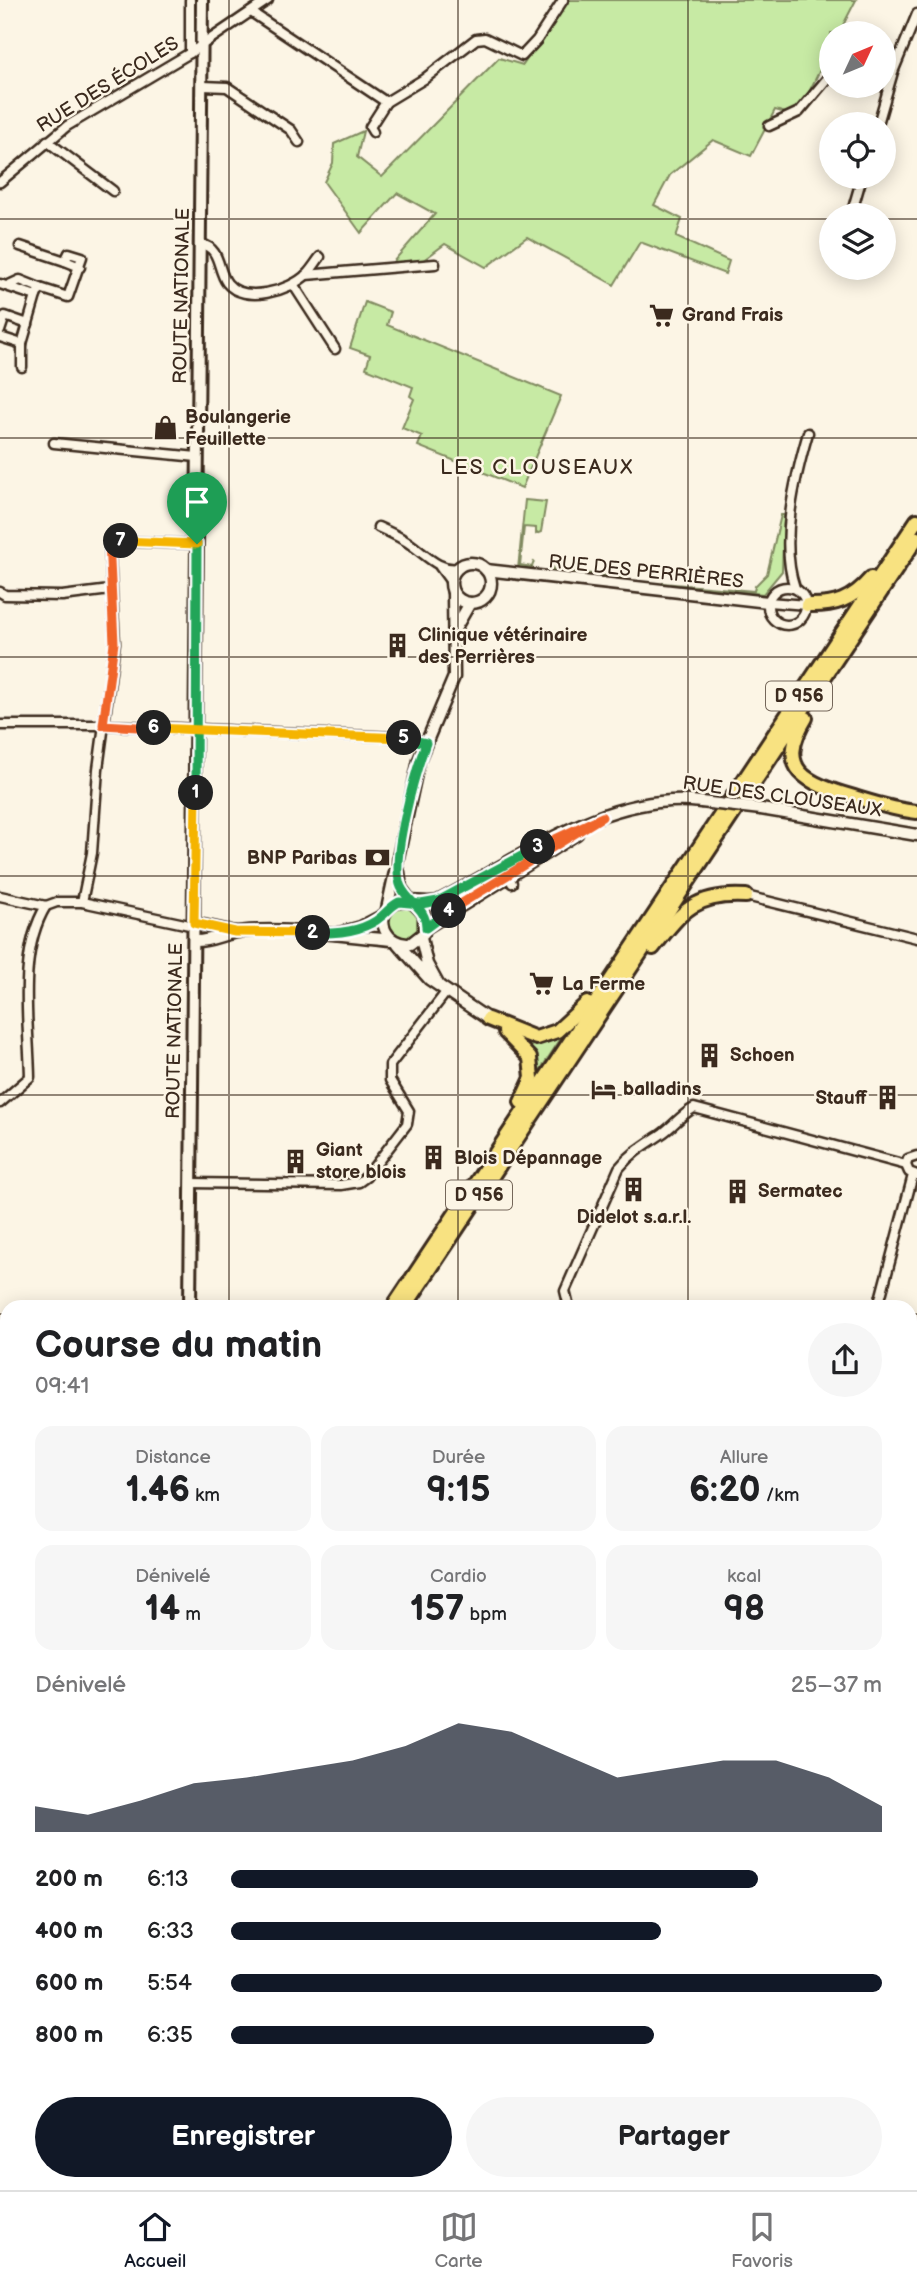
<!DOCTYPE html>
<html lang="fr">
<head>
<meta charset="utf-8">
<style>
  :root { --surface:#fff; --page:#f6f6f6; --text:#202124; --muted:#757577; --line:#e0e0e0; --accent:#111827 }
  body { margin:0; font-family:"Balsamiq Sans",sans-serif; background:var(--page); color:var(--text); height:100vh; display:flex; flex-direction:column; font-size:26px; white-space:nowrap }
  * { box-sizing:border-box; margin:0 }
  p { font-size:23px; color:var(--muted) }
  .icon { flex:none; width:38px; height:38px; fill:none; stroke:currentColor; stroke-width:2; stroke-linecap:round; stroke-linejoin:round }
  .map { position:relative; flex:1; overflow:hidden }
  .details { position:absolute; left:0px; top:1300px; width:917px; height:891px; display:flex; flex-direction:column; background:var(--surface); border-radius:21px 21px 0 0; box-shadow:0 4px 18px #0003 }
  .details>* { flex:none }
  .needle { width:46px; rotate:46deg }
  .controls { position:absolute; left:819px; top:21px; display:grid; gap:14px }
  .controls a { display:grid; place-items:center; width:77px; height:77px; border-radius:50%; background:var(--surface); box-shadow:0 4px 18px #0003; font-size:35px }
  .pin { position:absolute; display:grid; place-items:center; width:60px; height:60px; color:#fff; margin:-72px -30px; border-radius:50% 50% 50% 0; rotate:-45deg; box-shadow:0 0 7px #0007 }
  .pin .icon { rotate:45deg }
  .km { position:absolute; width:35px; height:35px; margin:-18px; border-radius:50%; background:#222; color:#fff; font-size:19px; line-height:35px; text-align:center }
  .round { display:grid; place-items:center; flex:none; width:74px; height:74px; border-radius:37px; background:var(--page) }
  .headline { display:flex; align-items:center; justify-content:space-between; height:119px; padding:0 35px }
  h1 { font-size:38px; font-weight:800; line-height:52px }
  .figures { display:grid; grid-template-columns:repeat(3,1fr); gap:10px; height:119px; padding:7px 35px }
  .figures div { display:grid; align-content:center; border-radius:18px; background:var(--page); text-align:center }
  .figures b { font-size:35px; font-weight:800 }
  .figures small { font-size:19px; font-weight:400 }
  .figures p { font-size:19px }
  .chart { height:196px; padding:14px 35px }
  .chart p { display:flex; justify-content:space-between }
  .chart svg { width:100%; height:126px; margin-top:7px; fill:var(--accent); opacity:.7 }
  .action { display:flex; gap:14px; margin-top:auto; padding:14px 35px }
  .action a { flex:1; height:80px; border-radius:42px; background:var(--accent); color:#fff; font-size:28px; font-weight:800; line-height:80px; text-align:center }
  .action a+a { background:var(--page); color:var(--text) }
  ul { padding:0 35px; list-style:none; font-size:23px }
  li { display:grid; grid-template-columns:112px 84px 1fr; align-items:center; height:52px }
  li i { height:18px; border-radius:9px; background:var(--accent) }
  .tab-bar { display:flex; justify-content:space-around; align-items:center; height:98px; border-top:2px solid var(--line); background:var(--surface); font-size:19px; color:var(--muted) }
  .tab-bar a { display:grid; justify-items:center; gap:4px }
  .tab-bar .selected { color:var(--accent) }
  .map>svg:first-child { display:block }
</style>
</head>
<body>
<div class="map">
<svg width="917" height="2190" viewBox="0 0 917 2190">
  <rect width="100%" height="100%" fill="#fcf5e5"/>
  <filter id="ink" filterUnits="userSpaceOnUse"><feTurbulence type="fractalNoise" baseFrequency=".0143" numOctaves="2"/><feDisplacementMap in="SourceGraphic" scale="14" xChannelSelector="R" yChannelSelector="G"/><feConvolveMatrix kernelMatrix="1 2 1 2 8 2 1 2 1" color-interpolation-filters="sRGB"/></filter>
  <g filter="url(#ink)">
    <!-- green -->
    <g fill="#c7eaa4" stroke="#818a61" stroke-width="2">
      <polygon points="567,0 856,0 839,33 831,33 831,48 797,116 775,110 751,156 713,140 670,175 654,205 682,219 676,237 729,261 725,274 640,242 614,285 527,237 486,267 445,244 410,270 392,263 435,214 397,193 361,233 324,182 333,163 334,144 363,131 357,157 382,177 499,58 523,65"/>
      <polygon points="365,302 391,312 387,325 561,396 522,488 418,446 422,436 402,428 414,399 410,396 413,387 366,368 370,355 350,348"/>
      <polygon points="525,500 546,502 541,532 536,534 536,528 524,527 520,565 532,567 534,561 531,570 518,569"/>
      <polygon points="781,515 784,515 782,571 763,594 662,583 754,591 755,586 767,574"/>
      <polygon points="553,563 552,569 623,578 546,572"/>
      <circle cx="404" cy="923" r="16"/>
      <polygon points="569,1026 535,1078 527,1042"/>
      <polygon points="0,1645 5,1646 0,1702 7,1700 7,2184 179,2184 180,2190 0,2190"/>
      <polygon points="910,1762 917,1764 917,2190 208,2190 207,2184 910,2184"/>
    </g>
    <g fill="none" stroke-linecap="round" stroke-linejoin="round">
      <defs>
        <g id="minor">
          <polyline points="190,0 190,53"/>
          <polyline points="251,12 386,102 424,79 476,39 485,38 522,56 537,40 563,0"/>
          <polyline points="203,86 227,87 291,130 299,142"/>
          <polyline points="878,124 893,72 917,14"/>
          <polyline points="769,126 799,112 831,74"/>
          <polyline points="373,132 370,127 386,102"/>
          <polyline points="47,141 113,191"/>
          <polyline points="0,182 67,126 190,53 268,0"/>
          <polyline points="851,215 862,177"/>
          <path d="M201,244C221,248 217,270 227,283C244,304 290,291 307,274C312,269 316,262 320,257"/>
          <polyline points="20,246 65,261"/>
          <polyline points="306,275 435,264"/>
          <polyline points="0,284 36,296 40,288 20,280 7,286"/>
          <polyline points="293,284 335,349"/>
          <polyline points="40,288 68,297 82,257 69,253 65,261 80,267"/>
          <polyline points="0,331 5,316 28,324"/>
          <polyline points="0,337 22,344"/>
          <polyline points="22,367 22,344 36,296"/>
          <polyline points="54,443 197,457"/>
          <path d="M378,527C387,531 396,535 404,540C422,550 437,572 459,568"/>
          <polyline points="440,567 451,582"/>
          <circle cx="787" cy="606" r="19"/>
          <path d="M795,588C779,543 795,478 808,433"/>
          <polyline points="0,592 5,595 62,596 110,590"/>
          <polyline points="768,602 807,605"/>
          <polyline points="0,725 103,725 394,737 426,743"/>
          <polyline points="512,883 508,875 513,861"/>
          <polyline points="0,896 46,906 57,902 82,902 194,926"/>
          <polyline points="746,896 917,938"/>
          <polyline points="82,902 92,853 98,769 115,643 109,541 197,544"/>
          <path d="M0,1103L30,1077C29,1024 17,953 46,906"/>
          <polyline points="917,1156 908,1159 906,1165 909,1172 917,1175"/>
          <polyline points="191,1183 341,1185 359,1182 366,1177 407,1124 409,1111 390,1080 390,1065 447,991"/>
          <path d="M569,1307L565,1291L619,1168C632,1152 647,1144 663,1133C674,1125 681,1115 694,1108L906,1165"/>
          <polyline points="878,1307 913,1175"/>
          <polyline points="910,1380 917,1382"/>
          <polyline points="910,1566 917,1567"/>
          <polyline points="0,1578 7,1579"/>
          <polyline points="0,1695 7,1692"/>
        </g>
        <g id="tertiary">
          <circle cx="471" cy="583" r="20"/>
          <polyline points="486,570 768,602"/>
          <polyline points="455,629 470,603"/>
          <polyline points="761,809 917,835"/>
          <polyline points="399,872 401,888 412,903"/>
          <path d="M414,904L424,914V933L410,944C387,946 372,918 394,904C406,897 424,905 438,901C519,860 605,791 701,802"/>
          <polyline points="387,909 419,760 454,677 453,592"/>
          <polyline points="194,923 235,932"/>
          <polyline points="426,928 577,834"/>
          <polyline points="336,934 361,927 384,915"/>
          <polyline points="421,938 427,964 438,984"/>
          <path d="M194,941C210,942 222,934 237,932C282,926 345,936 391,940"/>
          <polyline points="398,944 429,979 488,1019"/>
        </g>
        <g id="secondary">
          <polyline points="190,1307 202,0"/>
          <polyline points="0,1830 7,1823"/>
          <polyline points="754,2184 760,2190"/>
        </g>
        <g id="trunk">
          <path d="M807,605C835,606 852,600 871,578"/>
          <path d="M806,718C774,771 807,783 854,797C874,803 895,810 917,812"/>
          <path d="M653,948C682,911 695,893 746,896"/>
          <polyline points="488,1019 536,1038 557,1031 587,1003"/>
          <polyline points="505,1032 530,1058 532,1078 521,1102"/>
          <polyline points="393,1307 917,520"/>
          <polyline points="405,1307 917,538"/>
          <polyline points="185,2184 185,2190"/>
          <polyline points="196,2184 196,2190"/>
        </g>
      </defs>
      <!-- minor casing -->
      <use href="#minor" stroke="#3b2a1e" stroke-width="13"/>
      <!-- tertiary casing -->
      <use href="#tertiary" stroke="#3b2a1e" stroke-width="15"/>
      <!-- secondary casing -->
      <use href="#secondary" stroke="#3b2a1e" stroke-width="16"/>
      <!-- trunk casing -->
      <use href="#trunk" stroke="#3b2a1e" stroke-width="18"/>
      <!-- minor -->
      <use href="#minor" stroke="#fcf5e5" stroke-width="8"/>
      <!-- tertiary -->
      <use href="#tertiary" stroke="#fcf5e5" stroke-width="10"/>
      <!-- secondary -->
      <use href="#secondary" stroke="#fcf5e5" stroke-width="10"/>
      <!-- trunk -->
      <use href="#trunk" stroke="#f8e281" stroke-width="12"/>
      <defs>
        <polyline id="tertiary-bridge" points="701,802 761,809"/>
      </defs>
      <!-- tertiary-bridge casing -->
      <use href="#tertiary-bridge" stroke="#3b2a1e" stroke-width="15" stroke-linecap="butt"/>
      <!-- tertiary-bridge -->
      <use href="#tertiary-bridge" stroke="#fcf5e5" stroke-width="10"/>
    </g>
  </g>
  <g fill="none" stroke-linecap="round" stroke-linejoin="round" filter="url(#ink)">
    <defs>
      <polyline id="split-1" points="196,793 197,544"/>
      <polyline id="split-2" points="196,793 194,923 235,932 313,933"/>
      <path id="split-3" d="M313,933C335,934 364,932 382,916C388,911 391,906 399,902L421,904L438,901L538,847"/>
      <polyline id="split-4" points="449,911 602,817 538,847"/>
      <path id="split-5" d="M404,738L426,743C416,770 389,862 401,887C409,904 427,908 426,928L449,911"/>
      <polyline id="split-6" points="154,728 404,738"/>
      <polyline id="split-7" points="121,541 109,541 114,643 103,725 154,728"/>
      <polyline id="split-8" points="121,541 197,544"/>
    </defs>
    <!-- split-1 casing -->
    <use href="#split-1" stroke="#fff" stroke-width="14"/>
    <!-- split-2 casing -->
    <use href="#split-2" stroke="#fff" stroke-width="14"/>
    <!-- split-3 casing -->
    <use href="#split-3" stroke="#fff" stroke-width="14"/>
    <!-- split-4 casing -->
    <use href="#split-4" stroke="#fff" stroke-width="14"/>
    <!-- split-5 casing -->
    <use href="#split-5" stroke="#fff" stroke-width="14"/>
    <!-- split-6 casing -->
    <use href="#split-6" stroke="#fff" stroke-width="14"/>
    <!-- split-7 casing -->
    <use href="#split-7" stroke="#fff" stroke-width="14"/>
    <!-- split-8 casing -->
    <use href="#split-8" stroke="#fff" stroke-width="14"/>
    <!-- split-1 -->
    <use href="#split-1" stroke="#22a559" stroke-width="9"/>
    <!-- split-2 -->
    <use href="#split-2" stroke="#f5b400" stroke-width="9"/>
    <!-- split-3 -->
    <use href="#split-3" stroke="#22a559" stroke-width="9"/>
    <!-- split-4 -->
    <use href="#split-4" stroke="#f0652b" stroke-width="9"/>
    <!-- split-5 -->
    <use href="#split-5" stroke="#22a559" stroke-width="9"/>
    <!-- split-6 -->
    <use href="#split-6" stroke="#f5b400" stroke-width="9"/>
    <!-- split-7 -->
    <use href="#split-7" stroke="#f0652b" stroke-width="9"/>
    <!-- split-8 -->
    <use href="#split-8" stroke="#f5b400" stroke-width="9"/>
  </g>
  <!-- grid -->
  <path fill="none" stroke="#3b2a1e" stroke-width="2" stroke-opacity="0.55" d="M229,0V1307M458,0V1307M688,0V1307M0,219H831M884,219H917M0,438H917M0,657H917M0,876H917M0,1095H917M0,1314H7M910,1314H917M0,1533H7M910,1533H917M0,1752H7M910,1752H917M0,1971H7M910,1971H917M229,2184V2190M458,2184V2190M688,2184V2190"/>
  <!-- icons -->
  <defs>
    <symbol id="supermarket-bare" viewBox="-9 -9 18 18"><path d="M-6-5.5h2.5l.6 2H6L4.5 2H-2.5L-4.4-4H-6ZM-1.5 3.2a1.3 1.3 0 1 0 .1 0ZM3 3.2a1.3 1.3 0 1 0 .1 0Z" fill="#3b2a1e" stroke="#fcf5e5" stroke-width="2.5" paint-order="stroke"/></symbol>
    <symbol id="shop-bare" viewBox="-9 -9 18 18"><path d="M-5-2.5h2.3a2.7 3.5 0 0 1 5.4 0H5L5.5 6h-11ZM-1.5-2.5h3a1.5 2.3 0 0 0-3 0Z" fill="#3b2a1e" stroke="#fcf5e5" stroke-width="2.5" paint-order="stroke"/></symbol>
    <symbol id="building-bare" viewBox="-9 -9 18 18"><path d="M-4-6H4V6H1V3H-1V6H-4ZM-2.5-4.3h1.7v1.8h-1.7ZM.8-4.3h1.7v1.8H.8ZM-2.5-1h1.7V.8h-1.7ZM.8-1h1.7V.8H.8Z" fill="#3b2a1e" stroke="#fcf5e5" stroke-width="2.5" paint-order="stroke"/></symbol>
    <symbol id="bank-bare" viewBox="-9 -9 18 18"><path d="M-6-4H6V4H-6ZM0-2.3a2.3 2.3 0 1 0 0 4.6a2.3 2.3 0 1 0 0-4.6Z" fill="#3b2a1e" stroke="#fcf5e5" stroke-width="2.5" paint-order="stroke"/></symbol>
    <symbol id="hotel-bare" viewBox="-9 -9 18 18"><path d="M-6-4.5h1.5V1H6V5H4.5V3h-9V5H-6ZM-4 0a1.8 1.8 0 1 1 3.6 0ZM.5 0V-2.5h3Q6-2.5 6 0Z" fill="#3b2a1e" stroke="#fcf5e5" stroke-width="2.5" paint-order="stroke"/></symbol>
  </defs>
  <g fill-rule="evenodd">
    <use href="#supermarket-bare" x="644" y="298" width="35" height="35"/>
    <use href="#shop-bare" x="148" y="410" width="35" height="35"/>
    <use href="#building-bare" x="380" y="628" width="35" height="35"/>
    <use href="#bank-bare" x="360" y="840" width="35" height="35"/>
    <use href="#supermarket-bare" x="524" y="966" width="35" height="35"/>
    <use href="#building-bare" x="692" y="1038" width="35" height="35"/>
    <use href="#hotel-bare" x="586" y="1072" width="35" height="35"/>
    <use href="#building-bare" x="870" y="1080" width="35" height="35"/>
    <use href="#building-bare" x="416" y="1140" width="35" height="35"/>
    <use href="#building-bare" x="278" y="1144" width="35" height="35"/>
    <use href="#building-bare" x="616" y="1172" width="35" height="35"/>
    <use href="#building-bare" x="720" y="1174" width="35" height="35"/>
  </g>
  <g text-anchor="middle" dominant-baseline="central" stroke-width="5" stroke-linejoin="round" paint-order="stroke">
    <!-- shield labels -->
    <g fill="#fcf5e5" stroke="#75675a" stroke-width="2">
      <rect x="766" y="681.5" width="66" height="29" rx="5"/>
      <rect x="446" y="1180.5" width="66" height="29" rx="5"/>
    </g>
    <g font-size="18" font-weight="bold" fill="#3b2a1e">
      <text x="799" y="696">D 956</text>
      <text x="479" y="1195">D 956</text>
    </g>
    <!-- street labels -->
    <g font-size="19" fill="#3b2a1e" stroke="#fcf5e5">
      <text transform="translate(108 85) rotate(-32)">RUE DES ÉCOLES</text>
      <text transform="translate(182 296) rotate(-89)">ROUTE NATIONALE</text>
      <text transform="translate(646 572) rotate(6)">RUE DES PERRIÈRES</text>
      <text transform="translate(782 797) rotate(8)">RUE DES CLOUSEAUX</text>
      <text transform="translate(175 1031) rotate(-89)">ROUTE NATIONALE</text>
    </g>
    <!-- poi labels -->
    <g font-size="19" font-weight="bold" fill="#3b2a1e" stroke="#fcf5e5" text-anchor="start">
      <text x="682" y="315">Grand Frais</text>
      <text x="185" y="417">Boulangerie<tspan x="185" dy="22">Feuillette</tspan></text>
      <text x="418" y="635">Clinique vétérinaire<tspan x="418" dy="22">des Perrières</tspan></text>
      <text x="357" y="858" text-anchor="end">BNP Paribas</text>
      <text x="562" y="984">La Ferme</text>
      <text x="730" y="1055">Schoen</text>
      <text x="623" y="1089">balladins</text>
      <text x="867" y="1098" text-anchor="end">Stauff</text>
      <text x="316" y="1150">Giant<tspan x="316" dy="22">store blois</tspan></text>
      <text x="454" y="1158">Blois Dépannage</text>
      <text x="758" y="1191">Sermatec</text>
      <text x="634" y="1217" text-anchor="middle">Didelot s.a.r.l.</text>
    </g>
    <!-- neighbourhood labels -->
    <g font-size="21" letter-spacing="2" fill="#3b2a1e" stroke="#fcf5e5">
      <text x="537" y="467">LES CLOUSEAUX</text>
    </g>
  </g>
</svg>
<div class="controls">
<a><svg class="needle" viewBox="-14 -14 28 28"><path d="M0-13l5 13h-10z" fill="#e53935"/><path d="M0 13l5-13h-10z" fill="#757577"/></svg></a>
<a><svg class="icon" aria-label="locate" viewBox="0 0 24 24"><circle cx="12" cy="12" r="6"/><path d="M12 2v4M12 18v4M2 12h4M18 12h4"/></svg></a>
<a><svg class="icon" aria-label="layers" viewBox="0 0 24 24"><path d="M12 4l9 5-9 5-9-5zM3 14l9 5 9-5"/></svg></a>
</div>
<div class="pin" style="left:197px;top:544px;background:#1e9e55"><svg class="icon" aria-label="arrive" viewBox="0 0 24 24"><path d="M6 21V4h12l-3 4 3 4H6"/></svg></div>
<b class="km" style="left:196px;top:793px">1</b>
<b class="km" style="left:313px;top:933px">2</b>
<b class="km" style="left:538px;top:847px">3</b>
<b class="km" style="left:449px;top:911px">4</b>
<b class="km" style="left:404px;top:738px">5</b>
<b class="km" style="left:154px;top:728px">6</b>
<b class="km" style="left:121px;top:541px">7</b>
<section class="details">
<div class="headline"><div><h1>Course du matin</h1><p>09:41</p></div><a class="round"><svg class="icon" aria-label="share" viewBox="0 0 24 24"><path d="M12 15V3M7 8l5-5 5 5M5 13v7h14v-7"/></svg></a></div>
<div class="figures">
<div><p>Distance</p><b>1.46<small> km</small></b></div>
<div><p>Durée</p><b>9:15</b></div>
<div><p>Allure</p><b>6:20<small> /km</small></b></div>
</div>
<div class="figures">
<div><p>Dénivelé</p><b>14<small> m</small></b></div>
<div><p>Cardio</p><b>157<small> bpm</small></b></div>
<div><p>kcal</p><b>98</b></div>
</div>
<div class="chart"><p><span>Dénivelé</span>25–37 m</p>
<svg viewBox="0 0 160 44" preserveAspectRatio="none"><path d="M0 44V35L10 38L20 33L30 27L40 25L50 22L60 19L70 14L80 6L90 9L100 17L110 25L120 22L130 19L140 19L150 25L160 35V44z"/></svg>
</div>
<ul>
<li><b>200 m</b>6:13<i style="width:81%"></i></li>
<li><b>400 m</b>6:33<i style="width:66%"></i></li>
<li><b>600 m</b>5:54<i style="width:100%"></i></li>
<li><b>800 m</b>6:35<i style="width:65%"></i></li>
</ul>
<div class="action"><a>Enregistrer</a><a>Partager</a></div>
</section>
</div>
<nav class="tab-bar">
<a class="selected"><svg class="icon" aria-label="home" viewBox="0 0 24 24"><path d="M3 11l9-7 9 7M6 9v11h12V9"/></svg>Accueil</a>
<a><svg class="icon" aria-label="map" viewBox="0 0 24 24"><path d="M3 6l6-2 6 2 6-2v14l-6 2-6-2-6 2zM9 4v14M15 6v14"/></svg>Carte</a>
<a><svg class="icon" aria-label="saved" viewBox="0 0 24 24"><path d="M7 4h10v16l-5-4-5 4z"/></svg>Favoris</a>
</nav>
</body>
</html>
